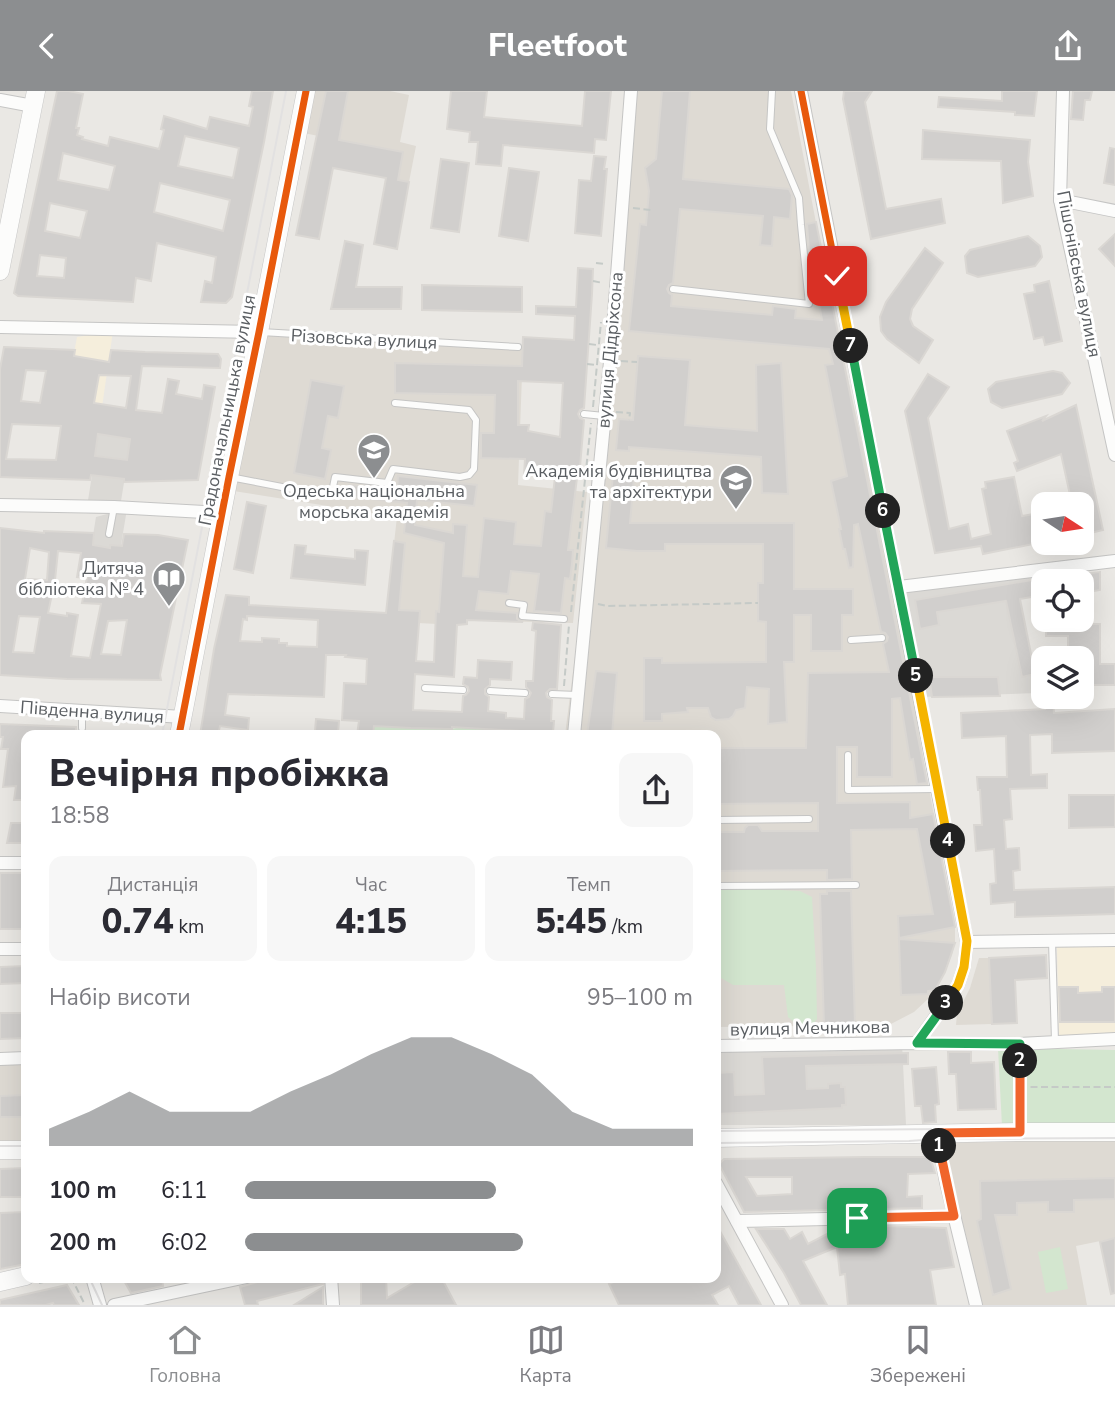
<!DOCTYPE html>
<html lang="uk">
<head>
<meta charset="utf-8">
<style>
  :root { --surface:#fff; --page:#f7f7f7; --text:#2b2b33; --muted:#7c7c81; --line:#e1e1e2; --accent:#8c8e90 }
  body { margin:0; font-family:"Nunito Sans",sans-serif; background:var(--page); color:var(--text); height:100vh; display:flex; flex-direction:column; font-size:26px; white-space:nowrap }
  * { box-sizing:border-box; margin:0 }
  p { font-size:23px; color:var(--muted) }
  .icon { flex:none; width:38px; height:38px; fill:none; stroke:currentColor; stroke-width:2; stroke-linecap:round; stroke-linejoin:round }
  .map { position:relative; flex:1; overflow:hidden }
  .side { position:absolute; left:21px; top:639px; width:700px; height:553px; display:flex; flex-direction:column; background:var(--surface); border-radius:14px; box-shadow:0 7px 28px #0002 }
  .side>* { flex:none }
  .needle { width:46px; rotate:102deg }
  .fabs { position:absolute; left:1031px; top:401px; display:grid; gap:14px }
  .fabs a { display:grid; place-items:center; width:63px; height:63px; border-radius:14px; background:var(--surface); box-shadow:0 7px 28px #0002; font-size:35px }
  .pin { position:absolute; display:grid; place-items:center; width:60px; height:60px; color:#fff; margin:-30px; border-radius:14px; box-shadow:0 4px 10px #0006 }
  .km { position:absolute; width:35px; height:35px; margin:-18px; border-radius:50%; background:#222; color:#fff; font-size:19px; line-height:35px; text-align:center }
  .round { display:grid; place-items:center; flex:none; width:74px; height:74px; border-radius:14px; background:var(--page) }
  .headline { display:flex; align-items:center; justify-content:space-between; height:119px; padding:0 28px }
  h1 { font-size:38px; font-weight:800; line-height:52px }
  .figures { display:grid; grid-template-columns:repeat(3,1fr); gap:10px; height:119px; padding:7px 28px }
  .figures div { display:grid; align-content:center; border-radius:14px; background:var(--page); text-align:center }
  .figures b { font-size:35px; font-weight:800 }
  .figures small { font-size:19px; font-weight:400 }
  .figures p { font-size:19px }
  .chart { height:196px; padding:14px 28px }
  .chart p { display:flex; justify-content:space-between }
  .chart svg { width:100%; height:126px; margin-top:7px; fill:var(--accent); opacity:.7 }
  ul { padding:0 28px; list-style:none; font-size:23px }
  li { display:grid; grid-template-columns:112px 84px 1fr; align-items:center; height:52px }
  li i { height:18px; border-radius:9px; background:var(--accent) }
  header { display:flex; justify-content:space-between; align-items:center; height:91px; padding:0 28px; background:var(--accent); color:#fff; font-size:32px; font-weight:800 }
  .tabs { display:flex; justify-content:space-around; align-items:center; height:98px; border-top:2px solid var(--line); background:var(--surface); font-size:19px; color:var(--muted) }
  .tabs a { display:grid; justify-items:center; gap:4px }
  .tabs .current { color:var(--accent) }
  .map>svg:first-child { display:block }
</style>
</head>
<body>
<header><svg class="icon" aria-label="back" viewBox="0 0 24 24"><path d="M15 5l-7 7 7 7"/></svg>Fleetfoot<svg class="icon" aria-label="share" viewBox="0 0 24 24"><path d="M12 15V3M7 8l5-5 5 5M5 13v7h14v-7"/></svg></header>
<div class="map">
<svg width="1115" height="1214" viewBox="0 0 1115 1214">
  <rect width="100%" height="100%" fill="#eae8e4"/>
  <!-- commercial -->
  <g fill="#f5eedc">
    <polygon points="113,240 101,323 63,320 77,246"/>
    <polygon points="1115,854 1115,947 1059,948 1057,855"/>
  </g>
  <!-- industrial -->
  <g fill="#dbd9d5">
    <polygon points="136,319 120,416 127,418 111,514 82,512 96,426 107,423 86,422 100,334"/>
    <polygon points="1058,477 1061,490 1043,490 1019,507 1035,583 1037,602 920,606 899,496"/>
    <polygon points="902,952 906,1034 716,1034 716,955"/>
  </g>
  <!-- education -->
  <g fill="#dedad3">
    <polygon points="307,0 390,0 409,4 400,51 416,55 409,91 333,77 338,49 299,41"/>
    <polygon points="636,0 791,0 832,216 913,581 909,582 923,666 955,836 955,852 952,864 945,881 929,907 914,921 889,934 716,936 716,644 565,644 616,243"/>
    <polygon points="260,242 523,256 518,394 587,401 573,532 468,529 467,533 457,534 398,531 386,522 397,426 227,399"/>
    <polygon points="979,867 989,867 992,933 956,934 957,923 970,897"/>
    <polygon points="0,968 26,968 26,1058 0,1057"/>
    <polygon points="1115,1043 1115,1147 1076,1155 1087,1214 977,1214 946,1091 949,1044"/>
  </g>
  <!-- green -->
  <g fill="#d3e6cf">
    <polygon points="374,635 452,638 461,636 553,642 553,644 373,644"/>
    <polygon points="743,797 800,800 812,806 816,876 817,928 813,933 796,933 788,926 784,894 733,894 716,884 716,798"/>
    <polygon points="998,957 1115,959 1115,1034 1002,1035"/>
    <polygon points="1060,1156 1068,1198 1046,1202 1038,1161"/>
  </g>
  <!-- building -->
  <g fill="#d1cfcd" stroke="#dad7d3" stroke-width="2" fill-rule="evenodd">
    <path d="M57,0H69L83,3L76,37H79L77,44L83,46L82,48L108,55L110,46L159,58L164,39L161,38L164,25L207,38L210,26L249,35L253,16L249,15L252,0H273L264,51L232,206L226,212L201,211L205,190L212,192L216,166L157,152L151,190L136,187L133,211L18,205L14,202ZM185,45L239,57L233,87L178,75ZM63,62L115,75L109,99L58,89ZM160,92L230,109L223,140L154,121ZM50,112L87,120L80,147L45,140ZM40,164L66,167L64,187L37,185Z"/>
    <polygon points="326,0 348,0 339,49 403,61 398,89 409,91 397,158 374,153 386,87 333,77 319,148 296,144"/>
    <polygon points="451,0 487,0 484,26 582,35 585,0 611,0 606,49 595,48 594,62 503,54 501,75 476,73 478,51 469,51 470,41 447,38"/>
    <polygon points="662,0 690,0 683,88 789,98 792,104 790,128 774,126 772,155 760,154 763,125 680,118 673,192 669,194 667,198 669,202 672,204 671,215 772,224 773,215 796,218 795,227 822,229 809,160 807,133 816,131 927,692 917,693 913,668 910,669 900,607 892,608 892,686 857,686 857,656 837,656 837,712 910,711 910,727 933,723 955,836 899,847 898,825 933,823 917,738 851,739 852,788 827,789 827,779 716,780 716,741 744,741 745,737 748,734 758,734 762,740 818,740 818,712 716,713 716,657 806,657 808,582 889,581 883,553 887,550 888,546 885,542 881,541 858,433 854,434 853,476 849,477 845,458 843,458 839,438 841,438 831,390 847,385 825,274 833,273 829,258 629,240 640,133 646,134 649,100 645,77 656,68"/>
    <polygon points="844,0 872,0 865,11 886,118 941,108 945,132 871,148 843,8"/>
    <polygon points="1002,0 1037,0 1034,25 1015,24 1015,21 938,16 939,6 1002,10"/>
    <polygon points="1073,0 1092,0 1090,9 1085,9 1083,29 1071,28"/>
    <polygon points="923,39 1030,49 1028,71 1033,105 1003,112 1001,70 922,68"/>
    <polygon points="1110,57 1115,58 1115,94 1104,92"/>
    <polygon points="594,65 606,66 604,78 607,78 601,145 575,142 579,89 591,90"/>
    <polygon points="441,68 469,72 459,141 431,137"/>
    <polygon points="509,77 539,81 528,150 499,145"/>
    <polygon points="1115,143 1115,175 1099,158"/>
    <polygon points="1028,145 1040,155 1042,166 1035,175 978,186 967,182 965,165 970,159"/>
    <polygon points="345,150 363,154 356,196 402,196 401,218 331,218"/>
    <polygon points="925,157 943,172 912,218 910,228 913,235 933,249 919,272 887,248 881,240 880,226 886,211"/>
    <path d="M578,177L593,178L592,203L584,317L580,319L578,323L580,327L584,329L579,387H577L568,459H573L572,473L570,488L565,487L561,522L534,520L539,483L511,480L508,503L479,500L476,519L517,522V528L523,531L467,529V533L457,534L454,586L415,583L413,619L462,621L463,605L466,604L469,600L468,596L463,593L464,586L477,587L478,569L512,571L511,589L490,588V594L485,598V603L489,606L488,620L506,622V627L524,628L525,608L529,606L531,602L526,596V590H533L536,540L532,539L533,531L561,534L557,598H550L546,602L547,606L552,609L551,630H554L553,642L452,636V638L411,637L374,635L373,644H357L359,630L342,629L344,592L366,593L367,568L345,566L346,564H326L324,606L228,603L225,624L249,627L248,639L220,635L218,644H200L214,558L226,504L249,506V514L386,522L394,450L405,452L399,519L420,520L416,570L434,571L436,520L439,521L444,452L404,442L407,412L345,405L349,394L397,399L398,385L477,394L474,415L417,409L415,434L453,442V433L467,434L463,485L478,486L484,427L516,431L514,453L541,455L545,420L551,421L555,386L524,384L525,368L481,367V342H494L495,304L395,302V272L522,275L523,246L574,249L575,225L536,223V215L576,216ZM518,290L563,292L560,346L528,340L529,334H518ZM247,525L318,529L317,556L287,555V552H279V548L262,547V551L240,550L243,528L247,529Z"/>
    <polygon points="1049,190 1062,250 1045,254 1043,246 1034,248 1024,203 1035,201 1034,194"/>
    <polygon points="422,194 522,196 522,221 422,219"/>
    <path d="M4,256L75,259L74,265L109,271L111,259L145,261L218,263L221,268L220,277L142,275L136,319L162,322L168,288L179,290L176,303L202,308L204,294L215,296L198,389L124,391V388L91,384L90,389L0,386V278ZM26,279L46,280L40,312L21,310ZM99,284L131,285L126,317L94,312ZM12,333L61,335L56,369L6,368ZM98,343L130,348L127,369L95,365Z"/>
    <polygon points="638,265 690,269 685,334 757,340 756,274 781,272 788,403 762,402 761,366 629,356 629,360 616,359 619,328 633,329"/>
    <polygon points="1053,280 1062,282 1070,292 1062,303 1002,317 991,311 988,298 996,291"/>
    <polygon points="928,283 949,296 928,327 949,438 968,433 971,448 991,443 982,398 986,397 985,391 1014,386 1022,425 1034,423 1036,433 1043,432 1043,451 983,463 981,455 935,462 905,320"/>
    <polygon points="311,289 344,295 338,327 328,325 322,357 331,359 325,388 294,382"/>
    <polygon points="1076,314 1103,439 1082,444 1082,413 1072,413 1061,363 1017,380 1014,372 1018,370 1007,340 1046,325 1042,330"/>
    <polygon points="613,384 634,386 630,432 794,432 794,498 853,498 853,524 842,524 842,560 811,560 811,524 794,524 794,571 784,571 787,631 768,633 769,598 747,596 745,617 736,619 733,625 729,628 716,629 711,626 708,617 687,617 688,621 662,623 662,630 644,630 644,567 662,567 662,572 766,571 766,531 758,530 758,492 763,492 763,453 665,453 665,460 637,460 606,457"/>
    <polygon points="247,411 266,415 253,482 234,478"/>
    <path d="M0,437L44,442V440L94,442L93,454L110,457V454L122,455L124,443L158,444L188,449L160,584L161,589L67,588L0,584ZM30,457L49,461L47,489L25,488ZM58,460L81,462L77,486L87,487L82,512L101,513L90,567L71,565L78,524L67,522V525L48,522L55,489ZM19,525L40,526L34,562L13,561ZM127,529L121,564L101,563L108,530Z"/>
    <polygon points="295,454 306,455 305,463 355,468 355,459 368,460 365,494 291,487"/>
    <polygon points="1100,481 1100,499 1082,502 1082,490 1062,490 1062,485"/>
    <polygon points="1043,487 1043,504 1020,508 1035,583 1022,586 1006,510 937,521 939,534 920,538 915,509"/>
    <polygon points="1046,533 1100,533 1100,573 1115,573 1115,594 1082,594 1082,557 1068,557 1068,545 1046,545"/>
    <polygon points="596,580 617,582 612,644 587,644"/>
    <polygon points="929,586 998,586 1000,605 932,606"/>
    <polygon points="1053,610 1054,622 1115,618 1115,660 1052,662 1052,643 1030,644 1031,684 1047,683 1047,697 1010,698 1012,728 1004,729 1006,758 1019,757 1020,779 1013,780 1014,799 1115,796 1115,823 1015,826 1015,811 991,813 990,793 996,792 994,758 976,760 974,734 982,734 980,699 978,699 977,686 1007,686 1006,645 962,647 961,622 1045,618 1044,611"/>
    <polygon points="316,628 339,630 338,642 315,640"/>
    <polygon points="0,633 76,636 76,644 26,644 26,709 14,709 16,695 3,696 8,658 1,658 3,646 0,646"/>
    <polygon points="1069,704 1115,704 1115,736 1069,737"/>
    <polygon points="11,732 26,732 26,752 7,752"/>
    <rect x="0" y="782" width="26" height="56"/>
    <polygon points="827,800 851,800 855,934 824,935 820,803 827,803"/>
    <polygon points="899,848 955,852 945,881 935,899 928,900 928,903 901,904"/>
    <polygon points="1046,864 1047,887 1015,889 1017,932 992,933 989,867"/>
    <polygon points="26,875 26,892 0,893 0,876"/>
    <polygon points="1059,896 1078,896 1078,902 1102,901 1102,896 1115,896 1115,931 1060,931"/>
    <polygon points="0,922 26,922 26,947 0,948"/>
    <polygon points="948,961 971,961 971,972 994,971 996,1018 958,1019 956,983 949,983"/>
    <polygon points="908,962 908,973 806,975 807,998 828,997 828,993 841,992 841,996 845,996 846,1014 842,1014 842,1017 716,1023 716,982 734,981 735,1004 764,1003 762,966"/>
    <polygon points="936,976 939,1013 935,1014 936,1031 923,1032 921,1015 915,1015 912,978"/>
    <polygon points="26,1004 26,1026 0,1026 0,1005"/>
    <path d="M865,1066H930L935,1082L908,1083L907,1106L922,1105V1117L744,1121L719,1073L724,1068ZM746,1086H792V1103L757,1105Z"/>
    <polygon points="26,1077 26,1106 0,1106 0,1078"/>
    <polygon points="1115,1087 1115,1108 1074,1109 1074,1121 1048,1121 1048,1111 1017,1112 1017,1124 995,1124 1011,1198 993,1204 977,1130 981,1128 980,1090"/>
    <polygon points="26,1121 26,1173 0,1178 0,1122"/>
    <polygon points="716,1133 761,1214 739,1214 729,1195 712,1204 718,1214 619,1214 609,1193 623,1186 716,1186"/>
    <polygon points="886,1135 946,1137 954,1176 930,1179 936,1214 848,1214 845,1183 840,1184 837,1156 803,1170 827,1214 801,1214 784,1182 756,1138 784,1138 790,1148 802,1141 808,1153 835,1139 834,1137"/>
    <polygon points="1115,1147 1115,1202 1111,1203 1100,1151"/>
    <polygon points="122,1186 162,1186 163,1195 131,1202"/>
    <polygon points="275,1186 322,1186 323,1193 257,1210 258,1214 245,1214 240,1196"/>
    <polygon points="361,1186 386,1186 387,1207 423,1186 441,1186 456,1214 361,1214"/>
    <polygon points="67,1194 79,1214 54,1214 53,1212 46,1214 0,1214 0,1209"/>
    <polygon points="323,1196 323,1214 294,1214"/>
  </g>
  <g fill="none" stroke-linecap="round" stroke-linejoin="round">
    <defs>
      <g id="lane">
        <polyline points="673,198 809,213 801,134 799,107 770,38 772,0"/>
        <polyline points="261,241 518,256"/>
        <polyline points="584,323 604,325"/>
        <polyline points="230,386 318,403 332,401 335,386 387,392 393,378 460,386 469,384 474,378 476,329 469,319 395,312"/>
        <polyline points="109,443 114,416"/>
        <polyline points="509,512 524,514 522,525 564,528"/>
        <polyline points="851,549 882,547"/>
        <polyline points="425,597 463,599"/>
        <polyline points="490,600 525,602"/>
        <polyline points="552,603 577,604"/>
        <polyline points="82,637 82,620"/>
        <polyline points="848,664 848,699 937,698"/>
        <polyline points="716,729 809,728"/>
        <polyline points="716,795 856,794"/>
        <polyline points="1052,850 1055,950"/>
      </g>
      <g id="street">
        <polyline points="801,0 967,851 964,876 958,894 917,952"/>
        <polyline points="1063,0 1060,109 1115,364"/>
        <polyline points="0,9 33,15"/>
        <polyline points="1060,109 1115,120"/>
        <polyline points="0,236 259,241"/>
        <polyline points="0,414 114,416 222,422"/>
        <polyline points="899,496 1115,470"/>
        <polyline points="0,615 183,626"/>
        <polyline points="574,644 612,250 631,0"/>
        <polyline points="0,772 26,772"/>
        <polyline points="967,851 1115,849"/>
        <polyline points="0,858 26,858"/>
        <polyline points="716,955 917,952 1019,953 1115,948"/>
        <polyline points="0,968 26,967"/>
        <polyline points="937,1042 946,1091 976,1214"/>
        <polyline points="716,1092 782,1214"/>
        <polyline points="737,1130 954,1125"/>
        <polyline points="92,1186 100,1214"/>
        <polyline points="331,1186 333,1214"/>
        <polyline points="114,1214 247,1186"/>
      </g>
      <g id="secondary">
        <polyline points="0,180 36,0"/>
        <polyline points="179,644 229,386 259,241 306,0"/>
        <polyline points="716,1047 1020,1041 1115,1041"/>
        <polyline points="0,1059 26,1059"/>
        <polyline points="0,1191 26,1185"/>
      </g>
    </defs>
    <!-- lane casing -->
    <use href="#lane" stroke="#c5c5c4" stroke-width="8"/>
    <!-- street casing -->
    <use href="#street" stroke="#c5c5c4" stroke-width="14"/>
    <!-- secondary casing -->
    <use href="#secondary" stroke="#c6c6c6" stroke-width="19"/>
    <!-- path -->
    <g stroke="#c5cac7" stroke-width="2" stroke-dasharray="7 3.5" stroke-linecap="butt">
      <polyline points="633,117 651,119"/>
      <polyline points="596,172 605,173"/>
      <polyline points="593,190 603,192"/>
      <polyline points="589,253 597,254"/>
      <polyline points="621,270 637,271"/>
      <polyline points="587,273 596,274"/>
      <polyline points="593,316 601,231"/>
      <polyline points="616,321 630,322 629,329"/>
      <polyline points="598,513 607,515 758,512"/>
      <polyline points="571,521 591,332"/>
      <polyline points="564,595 569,534"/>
      <polyline points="1020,964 1020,1025"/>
      <polyline points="1020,996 1115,996"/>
      <polyline points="71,1186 85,1214"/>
      <polyline points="39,1192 65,1186"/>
    </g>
    <!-- lane -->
    <use href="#lane" stroke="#fcfcfb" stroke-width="6"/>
    <!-- street -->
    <use href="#street" stroke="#fcfcfb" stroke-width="12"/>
    <!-- secondary -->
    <use href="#secondary" stroke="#fcfcfb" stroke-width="18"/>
    <!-- tram -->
    <g stroke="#e2e1e1" stroke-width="2">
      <polyline points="162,644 286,0"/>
      <polyline points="716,1040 947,1038"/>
      <polyline points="716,1052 909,1050 937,1048 1115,1047"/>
      <polyline points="0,1055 26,1055"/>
      <polyline points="89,1186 102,1214"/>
    </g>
    <defs>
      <g id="cycleway">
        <polyline points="801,0 967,851 964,876 958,894 917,952"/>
        <polyline points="179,644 229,386 259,241 306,0"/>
      </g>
    </defs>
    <!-- cycleway casing -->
    <use href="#cycleway" stroke="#fff" stroke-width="11"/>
    <!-- cycleway -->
    <use href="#cycleway" stroke="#e8590c" stroke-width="7"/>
  </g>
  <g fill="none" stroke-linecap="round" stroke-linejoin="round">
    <defs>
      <polyline id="split-1" points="857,1127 954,1125 939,1055"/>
      <polyline id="split-2" points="939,1055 937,1042 1020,1041 1020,970"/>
      <polyline id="split-3" points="946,912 917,952 1020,953 1020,970"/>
      <polyline id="split-4" points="946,912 958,894 964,876 967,850 948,750"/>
      <polyline id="split-5" points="916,585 948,750"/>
      <polyline id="split-6" points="883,420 916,585"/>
      <polyline id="split-7" points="851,255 883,420"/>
      <polyline id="split-8" points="837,185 851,255"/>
    </defs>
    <!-- split-1 casing -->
    <use href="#split-1" stroke="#fff" stroke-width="14"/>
    <!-- split-2 casing -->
    <use href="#split-2" stroke="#fff" stroke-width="14"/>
    <!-- split-3 casing -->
    <use href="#split-3" stroke="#fff" stroke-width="14"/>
    <!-- split-4 casing -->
    <use href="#split-4" stroke="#fff" stroke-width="14"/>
    <!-- split-5 casing -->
    <use href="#split-5" stroke="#fff" stroke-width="14"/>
    <!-- split-6 casing -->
    <use href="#split-6" stroke="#fff" stroke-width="14"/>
    <!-- split-7 casing -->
    <use href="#split-7" stroke="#fff" stroke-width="14"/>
    <!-- split-8 casing -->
    <use href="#split-8" stroke="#fff" stroke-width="14"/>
    <!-- split-1 -->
    <use href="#split-1" stroke="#f0652b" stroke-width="9"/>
    <!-- split-2 -->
    <use href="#split-2" stroke="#f0652b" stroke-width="9"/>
    <!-- split-3 -->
    <use href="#split-3" stroke="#22a559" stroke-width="9"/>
    <!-- split-4 -->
    <use href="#split-4" stroke="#f5b400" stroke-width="9"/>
    <!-- split-5 -->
    <use href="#split-5" stroke="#f5b400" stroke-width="9"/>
    <!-- split-6 -->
    <use href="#split-6" stroke="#22a559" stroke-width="9"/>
    <!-- split-7 -->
    <use href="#split-7" stroke="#22a559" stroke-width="9"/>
    <!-- split-8 -->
    <use href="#split-8" stroke="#f5b400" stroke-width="9"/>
  </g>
  <!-- icons -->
  <defs>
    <symbol id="university-pin" viewBox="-11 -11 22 30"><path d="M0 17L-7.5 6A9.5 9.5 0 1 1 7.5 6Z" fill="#8c8e90" stroke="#fff"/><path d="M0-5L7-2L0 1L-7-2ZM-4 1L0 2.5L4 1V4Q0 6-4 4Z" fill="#fff"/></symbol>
    <symbol id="library-pin" viewBox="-11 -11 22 30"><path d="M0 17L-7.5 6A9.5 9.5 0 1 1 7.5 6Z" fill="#8c8e90" stroke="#fff"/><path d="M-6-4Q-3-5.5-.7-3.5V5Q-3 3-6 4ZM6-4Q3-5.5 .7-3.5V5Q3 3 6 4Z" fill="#fff"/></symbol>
  </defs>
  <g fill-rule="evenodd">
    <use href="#university-pin" x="355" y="340" width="38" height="52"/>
    <use href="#university-pin" x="717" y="371" width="38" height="52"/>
    <use href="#library-pin" x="150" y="468" width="38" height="52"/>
  </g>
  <g text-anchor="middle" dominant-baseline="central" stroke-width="6" stroke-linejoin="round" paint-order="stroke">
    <!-- street labels -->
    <g font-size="18" fill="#5a5e62" stroke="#fff">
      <text transform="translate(1079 183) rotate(79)">Пішонівська вулиця</text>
      <text transform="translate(364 248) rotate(3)">Різовська вулиця</text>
      <text transform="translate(610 259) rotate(-85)">вулиця Дідріхсона</text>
      <text transform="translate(227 319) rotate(-79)">Градоначальницька вулиця</text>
      <text transform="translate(92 621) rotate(4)">Південна вулиця</text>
      <text transform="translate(810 937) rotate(-1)">вулиця Мечникова</text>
    </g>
    <!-- poi labels -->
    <g font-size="18" fill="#5a5e62" stroke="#fff" text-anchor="end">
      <text x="712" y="380">Академія будівництва<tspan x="712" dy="21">та архітектури</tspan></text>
      <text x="374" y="400" text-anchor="middle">Одеська національна<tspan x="374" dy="21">морська академія</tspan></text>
      <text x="144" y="477">Дитяча<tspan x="144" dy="21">бібліотека № 4</tspan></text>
    </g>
  </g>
</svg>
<div class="fabs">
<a><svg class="needle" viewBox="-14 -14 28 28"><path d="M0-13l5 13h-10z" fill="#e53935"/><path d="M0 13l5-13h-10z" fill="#7c7c81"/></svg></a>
<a><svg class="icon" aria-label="locate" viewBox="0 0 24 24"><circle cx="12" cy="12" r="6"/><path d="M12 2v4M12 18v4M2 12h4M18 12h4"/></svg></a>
<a><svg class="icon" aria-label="layers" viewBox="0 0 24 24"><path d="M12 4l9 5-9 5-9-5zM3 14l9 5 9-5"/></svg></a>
</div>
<div class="pin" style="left:857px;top:1127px;background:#1e9e55"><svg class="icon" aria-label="arrive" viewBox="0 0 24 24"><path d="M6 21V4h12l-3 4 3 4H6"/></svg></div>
<div class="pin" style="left:837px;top:185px;background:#d93025"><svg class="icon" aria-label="check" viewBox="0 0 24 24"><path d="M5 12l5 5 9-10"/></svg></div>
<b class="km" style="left:939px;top:1055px">1</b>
<b class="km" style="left:1020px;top:970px">2</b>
<b class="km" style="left:946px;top:912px">3</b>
<b class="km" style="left:948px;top:750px">4</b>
<b class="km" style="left:916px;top:585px">5</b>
<b class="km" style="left:883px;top:420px">6</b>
<b class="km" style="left:851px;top:255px">7</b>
<section class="side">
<div class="headline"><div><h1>Вечірня пробіжка</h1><p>18:58</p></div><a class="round"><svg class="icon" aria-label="share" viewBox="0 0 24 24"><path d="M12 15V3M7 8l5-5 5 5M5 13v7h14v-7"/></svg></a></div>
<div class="figures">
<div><p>Дистанція</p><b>0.74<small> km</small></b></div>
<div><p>Час</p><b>4:15</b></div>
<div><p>Темп</p><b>5:45<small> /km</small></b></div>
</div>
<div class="chart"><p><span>Набір висоти</span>95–100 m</p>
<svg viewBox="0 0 160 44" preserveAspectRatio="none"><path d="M0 44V38L10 32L20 25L30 32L40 32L50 32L60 25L70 19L80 12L90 6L100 6L110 12L120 19L130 32L140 38L150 38L160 38V44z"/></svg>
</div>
<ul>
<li><b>100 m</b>6:11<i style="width:56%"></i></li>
<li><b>200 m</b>6:02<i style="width:62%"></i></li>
</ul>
</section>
</div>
<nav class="tabs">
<a class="current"><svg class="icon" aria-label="home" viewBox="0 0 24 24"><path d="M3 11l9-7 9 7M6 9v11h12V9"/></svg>Головна</a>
<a><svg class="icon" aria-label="map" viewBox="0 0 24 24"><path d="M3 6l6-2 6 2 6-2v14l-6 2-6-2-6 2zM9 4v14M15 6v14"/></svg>Карта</a>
<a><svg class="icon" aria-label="saved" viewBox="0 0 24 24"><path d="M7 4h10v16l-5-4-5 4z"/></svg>Збережені</a>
</nav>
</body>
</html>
